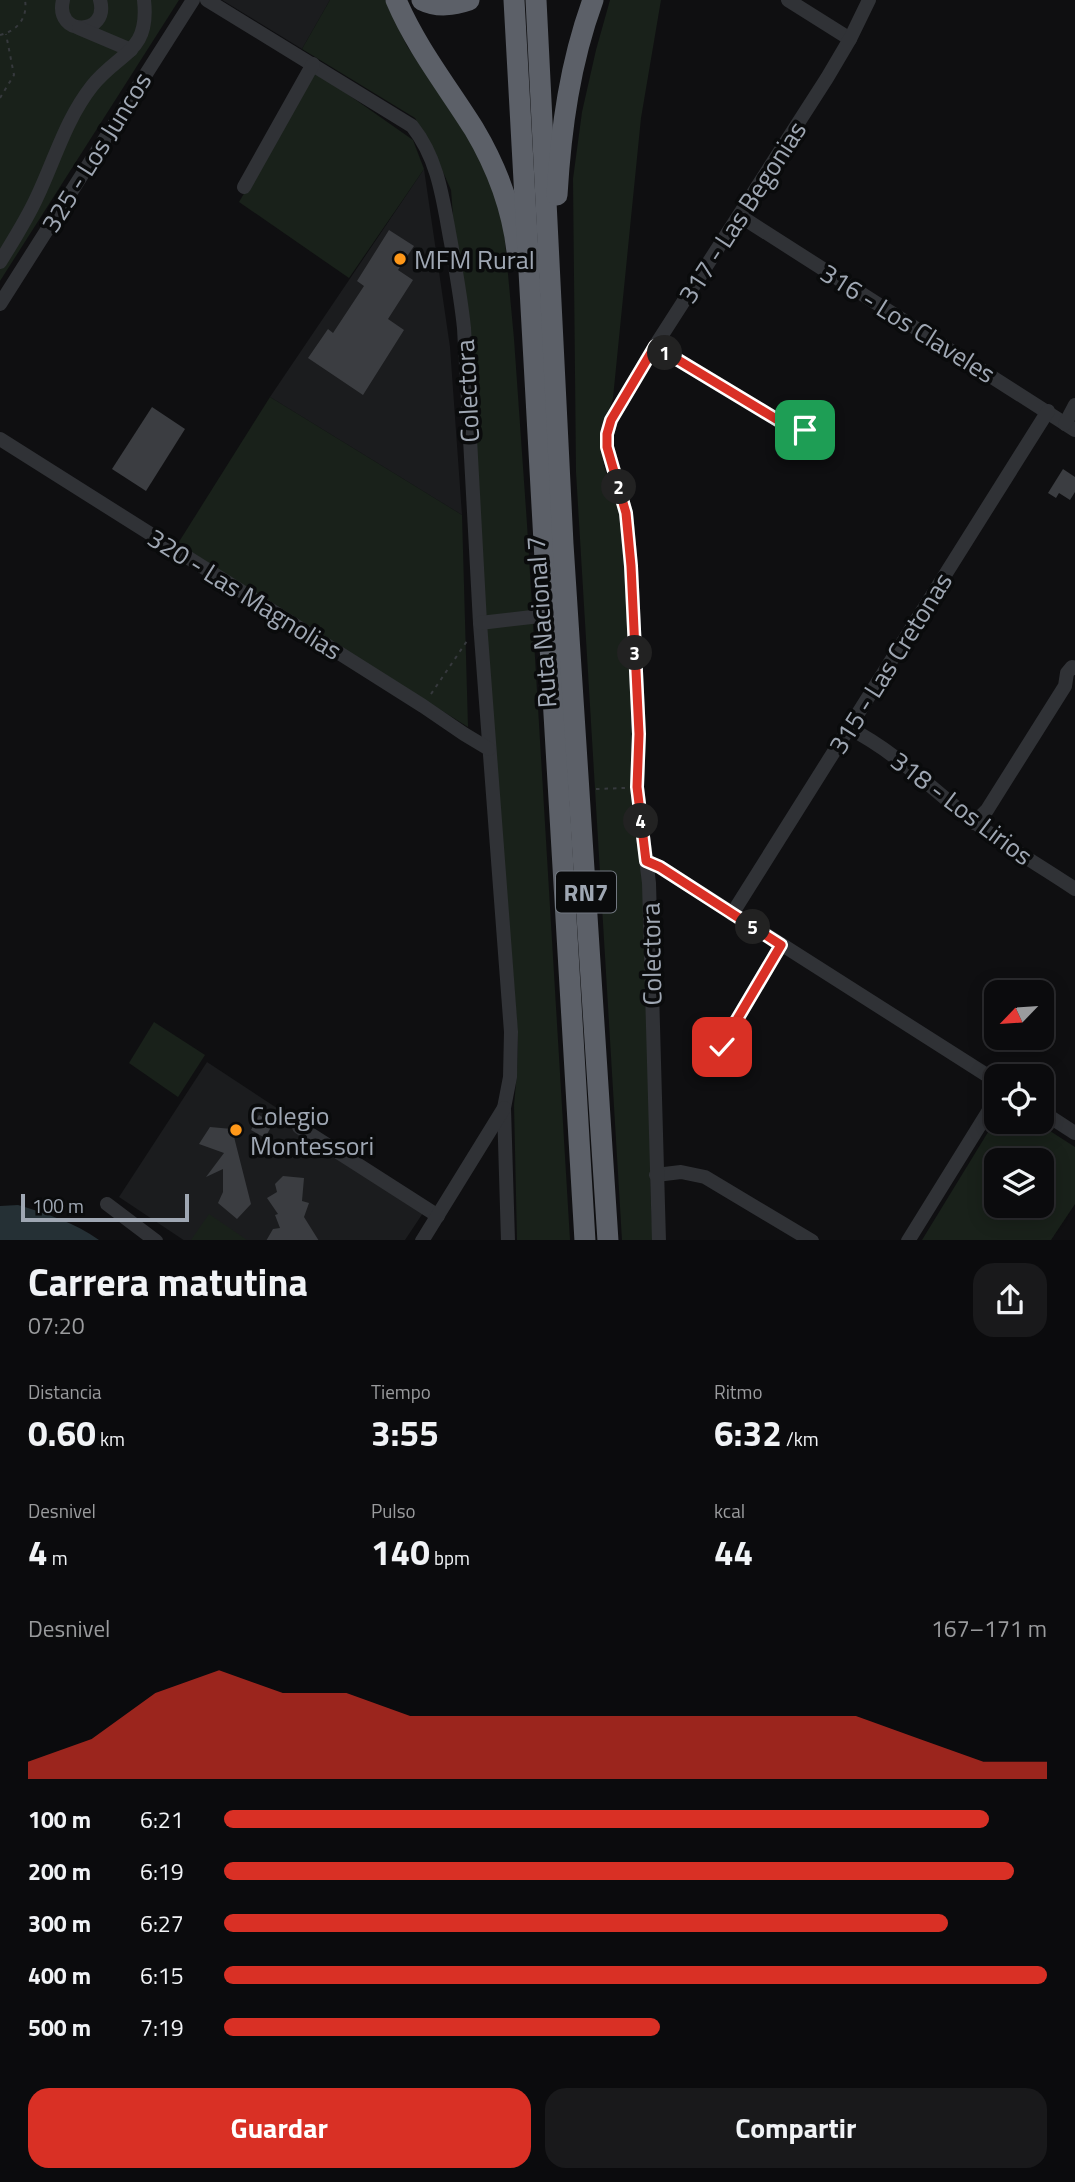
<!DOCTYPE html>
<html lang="es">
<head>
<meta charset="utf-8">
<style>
  :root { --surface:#0b0b0d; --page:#19191b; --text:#f1f3f6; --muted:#9a9b9d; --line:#2b2b2e; --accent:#d93025 }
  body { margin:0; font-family:"Titillium Web",sans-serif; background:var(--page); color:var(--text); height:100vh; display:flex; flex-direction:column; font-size:26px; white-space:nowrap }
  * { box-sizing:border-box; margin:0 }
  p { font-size:23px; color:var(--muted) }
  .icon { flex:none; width:38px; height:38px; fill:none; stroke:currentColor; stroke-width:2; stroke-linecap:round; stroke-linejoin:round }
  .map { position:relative; height:1240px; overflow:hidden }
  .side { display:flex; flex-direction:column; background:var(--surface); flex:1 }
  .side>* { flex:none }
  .needle { width:46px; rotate:245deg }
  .fabs { position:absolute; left:984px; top:980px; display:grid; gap:14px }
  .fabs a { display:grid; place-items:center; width:70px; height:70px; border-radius:14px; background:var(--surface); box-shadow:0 4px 18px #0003,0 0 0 2px var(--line); font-size:35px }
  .scale { position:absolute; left:21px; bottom:18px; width:168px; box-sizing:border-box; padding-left:7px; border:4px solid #9fa7b3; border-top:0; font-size:19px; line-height:24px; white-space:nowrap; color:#9fa7b3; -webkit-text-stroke:5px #0a0b0c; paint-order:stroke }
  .pin { position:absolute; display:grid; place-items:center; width:60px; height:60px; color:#fff; margin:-30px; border-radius:14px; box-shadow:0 4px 10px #0006 }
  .km { position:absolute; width:35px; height:35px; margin:-18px; border-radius:50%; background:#222; color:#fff; font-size:19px; line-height:35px; text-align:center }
  .round { display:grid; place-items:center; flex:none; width:74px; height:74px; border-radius:21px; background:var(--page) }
  .overview { display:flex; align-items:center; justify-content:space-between; height:119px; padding:0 28px }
  h1 { font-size:38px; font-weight:700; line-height:52px }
  .stats { display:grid; grid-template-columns:repeat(3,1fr); gap:10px; height:119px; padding:7px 28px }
  .stats div { display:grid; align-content:center }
  .stats b { font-size:35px; font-weight:700 }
  .stats small { font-size:19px; font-weight:400 }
  .stats p { font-size:19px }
  .chart { height:196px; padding:14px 28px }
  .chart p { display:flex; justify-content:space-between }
  .chart svg { width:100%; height:126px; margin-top:7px; fill:var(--accent); opacity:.7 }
  .action { display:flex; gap:14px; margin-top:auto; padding:14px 28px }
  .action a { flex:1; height:80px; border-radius:21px; background:var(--accent); color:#fff; font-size:28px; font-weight:700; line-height:80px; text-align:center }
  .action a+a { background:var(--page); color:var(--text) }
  ul { padding:0 28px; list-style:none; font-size:23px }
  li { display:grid; grid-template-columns:112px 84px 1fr; align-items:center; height:52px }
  li i { height:18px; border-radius:9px; background:var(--accent) }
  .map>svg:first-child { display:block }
</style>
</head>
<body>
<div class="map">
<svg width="1075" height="1241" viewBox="0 0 1075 1241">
  <rect width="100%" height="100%" fill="#0f0f11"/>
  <!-- built -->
  <g fill="#1b1c1e">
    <polygon points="222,0 330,0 302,49"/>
    <polygon points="424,169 450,347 462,515 270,397"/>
    <polygon points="207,1062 427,1207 405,1240 185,1241 119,1197"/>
  </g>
  <!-- green -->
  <g fill="#19211a" fill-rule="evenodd">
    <polygon points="0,0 179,0 0,281"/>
    <polygon points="330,0 385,0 407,46 479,150 503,220 514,339 527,524 570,1240 517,1240 514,1105 517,1072 518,1037 451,190 435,154 415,118 302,49"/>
    <polygon points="610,0 661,0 641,118 613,398 601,434 604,466 618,508 627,584 646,893 651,1208 653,1240 622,1240 576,472 573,179 582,112 596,50"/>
    <polygon points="316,72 413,140 424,169 349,278 239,202"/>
    <polygon points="270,397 462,515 468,727 177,545"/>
    <polygon points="154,1022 205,1055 178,1097 129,1063"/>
    <path d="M996,1119V1122H1036L1075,1147V1204L1051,1240H922ZM996,1160H1041V1206H996Z"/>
    <polygon points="209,1214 247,1240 191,1240"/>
  </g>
  <!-- water -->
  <path fill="#253035" d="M18,1205C47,1214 74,1222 99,1240H0V1206Z"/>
  <!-- building -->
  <g fill="#3b3d41">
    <polygon points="389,230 414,246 398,270 413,280 388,319 404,330 363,395 308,358 328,329 333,333 364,286 357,281"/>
    <polygon points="152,407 185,429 146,491 112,469"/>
    <polygon points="1063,469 1075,477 1075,492 1070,500 1059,493 1056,498 1048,493"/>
    <polygon points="266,1110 277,1116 265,1138 251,1130 259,1115 262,1117"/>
    <polygon points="210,1127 232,1129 251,1204 237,1219 218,1203 223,1192 223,1169 206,1177 224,1153 199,1144"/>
    <polygon points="283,1176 304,1178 302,1201 309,1203 304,1217 319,1241 266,1241 273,1229 280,1228 275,1215 278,1214 267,1198 277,1192 275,1184"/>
  </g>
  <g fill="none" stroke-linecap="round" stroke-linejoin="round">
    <!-- path -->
    <g stroke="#36393d" stroke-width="2" stroke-dasharray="3.5 5" stroke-linecap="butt">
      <path d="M0,35C17,31 28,18 25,0"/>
      <polyline points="0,98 14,75 6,34"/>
      <polyline points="431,694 467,641"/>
      <polyline points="596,789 625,788"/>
    </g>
    <!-- minor -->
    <g stroke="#303236" stroke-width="14">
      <path d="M63,0C54,37 110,36 100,0"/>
      <path d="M207,0L412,126C439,160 443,201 451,243C456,271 461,299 464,328L480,623L511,1032L510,1077L504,1108L508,1241"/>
      <polyline points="788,0 850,39"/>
      <polyline points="79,28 131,50"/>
      <polyline points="244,187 313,64"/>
      <polyline points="740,216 1075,430"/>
      <path d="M0,262C13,241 27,219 37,197C55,159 66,119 92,86C119,52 150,53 144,0"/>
      <polyline points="0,304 193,0"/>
      <polyline points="655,346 786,425"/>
      <circle cx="795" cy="431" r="10"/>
      <polyline points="1065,424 1075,405"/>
      <polyline points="0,439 423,706 464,734 489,749"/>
      <polyline points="480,623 549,615"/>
      <path d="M849,728C896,752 932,789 973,821C1005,846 1041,866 1075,889"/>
      <polyline points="974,823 987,810 1065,686 1067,673 1072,667 1075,668"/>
      <polyline points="646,861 660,867 996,1081"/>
      <polyline points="732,914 1048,411"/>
      <circle cx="725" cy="1040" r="8"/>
      <polyline points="729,1033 781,945"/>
      <polyline points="1041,1111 1075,1133"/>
      <polyline points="299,1127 438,1216"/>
      <polyline points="656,1175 681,1172 705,1177 812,1241"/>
      <polyline points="107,1204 156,1241"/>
      <polyline points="422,1241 504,1108"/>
      <polyline points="659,1241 649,883 637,787 639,735 631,566 626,513 607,447 607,434 611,420 655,346 827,78 850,39 869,0"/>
      <polyline points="908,1241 996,1099"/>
    </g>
    <!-- highway -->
    <g stroke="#5c6068" stroke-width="21">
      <path d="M396,0C416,47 447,86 474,129C496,166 512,208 517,251"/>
      <path d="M422,0C438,8 454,5 469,0"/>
      <path d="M514,0C537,414 559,827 585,1241"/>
      <polyline points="536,0 563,544 608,1241"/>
      <path d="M557,195C561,128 570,63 593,0"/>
    </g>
  </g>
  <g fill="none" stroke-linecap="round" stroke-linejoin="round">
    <defs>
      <path id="route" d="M722,1047L718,1043L719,1035L723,1032L729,1033L781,945L660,867L646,861L637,787L639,734L631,566L626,513L607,447V434L611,420L655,346L786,425C793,418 803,420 805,430"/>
    </defs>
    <!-- route casing -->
    <use href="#route" stroke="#fff" stroke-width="14"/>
    <!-- route -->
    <use href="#route" stroke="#d93025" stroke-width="9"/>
  </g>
  <!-- markers -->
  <g fill="#ff9819" stroke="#0a0b0c" stroke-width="2.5">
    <circle cx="400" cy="259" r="7"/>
    <circle cx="236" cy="1130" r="7"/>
  </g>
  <g text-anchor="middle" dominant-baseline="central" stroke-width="7" stroke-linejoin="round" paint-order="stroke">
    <!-- shield labels -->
    <rect fill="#0a0b0c" stroke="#727881" stroke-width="2" x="556" y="871.5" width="60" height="41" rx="5"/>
    <g font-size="24" font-weight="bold" fill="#9fa7b3">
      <text x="586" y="892">RN7</text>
    </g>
    <!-- street labels -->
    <g font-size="26" fill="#9fa7b3" stroke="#0a0b0c">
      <text transform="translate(96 152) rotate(-58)">325 - Los Juncos</text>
      <text transform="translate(742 212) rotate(-57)">317 - Las Begonias</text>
      <text transform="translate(908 323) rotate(32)">316 - Los Claveles</text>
      <text transform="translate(467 391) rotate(-93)">Colectora</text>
      <text transform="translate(245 594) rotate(32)">320 - Las Magnolias</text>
      <text transform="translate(541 622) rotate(-94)">Ruta Nacional 7</text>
      <text transform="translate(890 663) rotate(-58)">315 - Las Cretonas</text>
      <text transform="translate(962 808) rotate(37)">318 - Los Lirios</text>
      <text transform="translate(651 954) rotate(-91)">Colectora</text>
    </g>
    <!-- poi labels -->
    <g font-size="26" fill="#9fa7b3" stroke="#0a0b0c" text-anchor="start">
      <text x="414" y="259">MFM Rural</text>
      <text x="250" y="1115">Colegio<tspan x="250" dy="30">Montessori</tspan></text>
    </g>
  </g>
</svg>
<div class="fabs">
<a><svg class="needle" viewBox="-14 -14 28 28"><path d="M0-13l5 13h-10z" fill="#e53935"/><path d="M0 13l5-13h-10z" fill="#9a9b9d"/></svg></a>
<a><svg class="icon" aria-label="locate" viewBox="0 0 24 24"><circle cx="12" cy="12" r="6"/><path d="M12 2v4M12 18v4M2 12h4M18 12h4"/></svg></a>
<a><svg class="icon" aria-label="layers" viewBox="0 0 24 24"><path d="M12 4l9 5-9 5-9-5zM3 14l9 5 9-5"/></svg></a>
</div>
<div class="scale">100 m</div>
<div class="pin" style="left:805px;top:430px;background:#1e9e55"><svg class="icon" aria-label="arrive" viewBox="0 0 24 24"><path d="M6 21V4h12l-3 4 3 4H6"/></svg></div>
<div class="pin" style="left:722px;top:1047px;background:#d93025"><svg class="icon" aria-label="check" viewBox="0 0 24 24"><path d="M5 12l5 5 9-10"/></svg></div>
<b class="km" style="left:665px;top:353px">1</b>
<b class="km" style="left:619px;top:487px">2</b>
<b class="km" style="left:635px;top:653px">3</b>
<b class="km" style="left:641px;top:821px">4</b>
<b class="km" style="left:753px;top:927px">5</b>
</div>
<section class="side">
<div class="overview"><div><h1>Carrera matutina</h1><p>07:20</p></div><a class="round"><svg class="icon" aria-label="share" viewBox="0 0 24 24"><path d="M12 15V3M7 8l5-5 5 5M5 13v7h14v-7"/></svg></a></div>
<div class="stats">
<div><p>Distancia</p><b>0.60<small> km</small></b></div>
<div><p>Tiempo</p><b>3:55</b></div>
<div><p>Ritmo</p><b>6:32<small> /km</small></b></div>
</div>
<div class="stats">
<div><p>Desnivel</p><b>4<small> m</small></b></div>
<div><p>Pulso</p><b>140<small> bpm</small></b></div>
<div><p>kcal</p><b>44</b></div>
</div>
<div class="chart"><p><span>Desnivel</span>167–171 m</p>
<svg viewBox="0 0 160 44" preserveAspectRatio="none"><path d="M0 44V38L10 30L20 14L30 6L40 14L50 14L60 22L70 22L80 22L90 22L100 22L110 22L120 22L130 22L140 30L150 38L160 38V44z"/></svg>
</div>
<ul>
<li><b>100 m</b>6:21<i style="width:93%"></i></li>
<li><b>200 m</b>6:19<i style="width:96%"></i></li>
<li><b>300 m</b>6:27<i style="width:88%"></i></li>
<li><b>400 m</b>6:15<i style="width:100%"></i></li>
<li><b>500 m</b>7:19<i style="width:53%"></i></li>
</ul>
<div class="action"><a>Guardar</a><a>Compartir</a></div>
</section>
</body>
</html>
